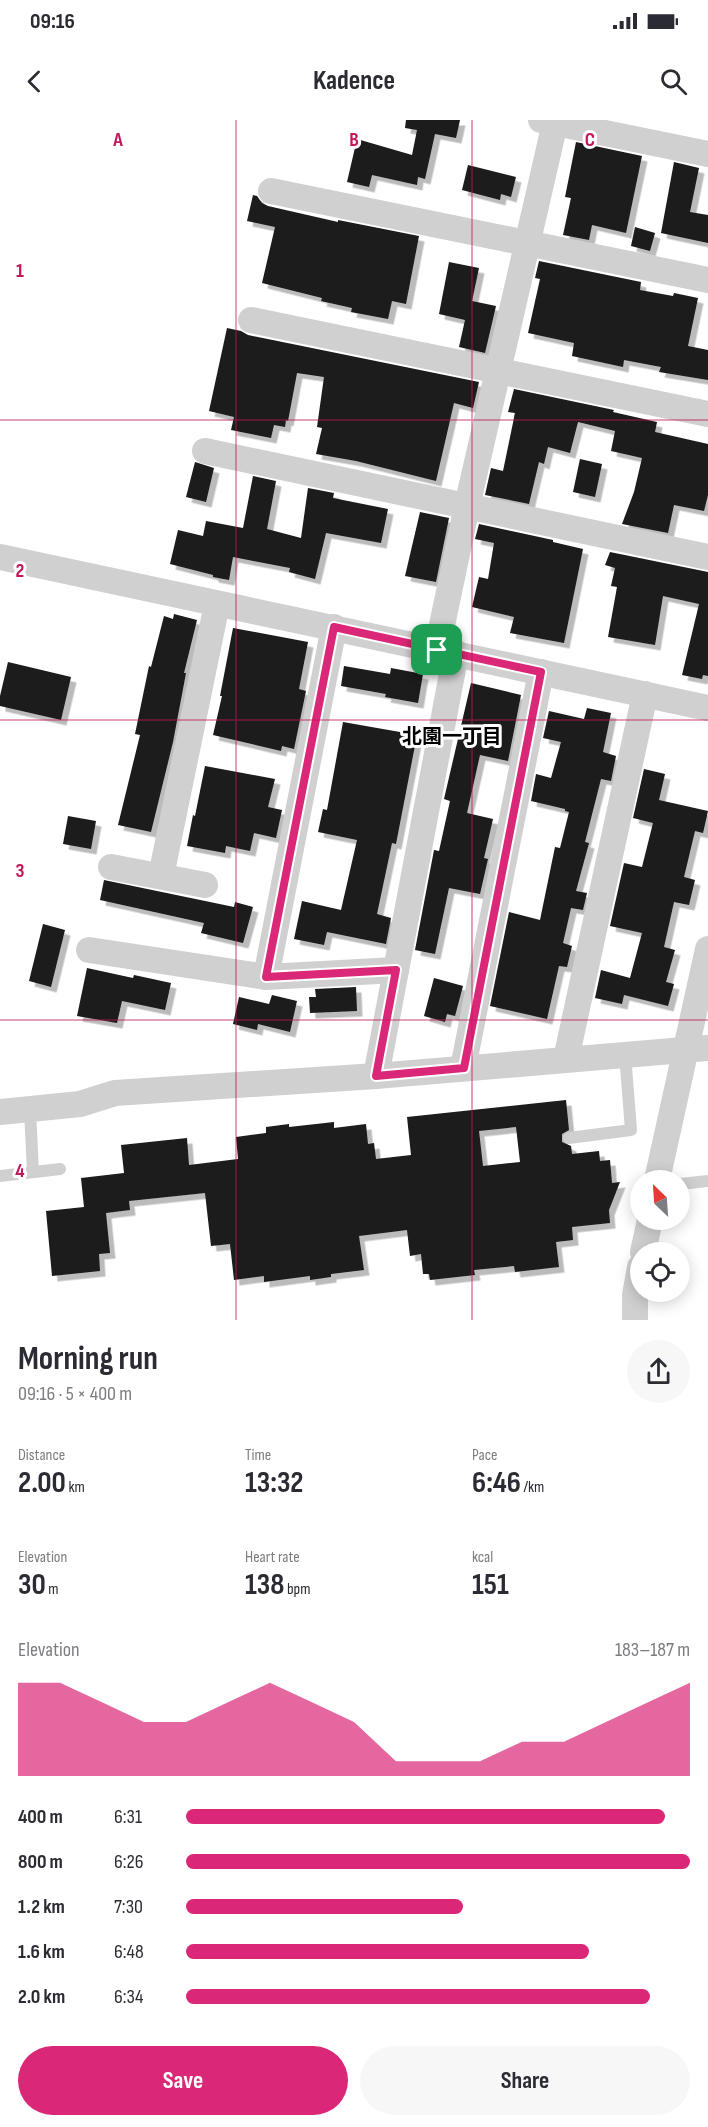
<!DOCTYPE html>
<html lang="en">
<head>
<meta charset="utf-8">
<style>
  :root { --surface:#fff; --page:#f7f7f7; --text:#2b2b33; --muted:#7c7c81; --accent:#db2777 }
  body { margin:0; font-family:"Sofia Sans Condensed","Noto Sans JP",sans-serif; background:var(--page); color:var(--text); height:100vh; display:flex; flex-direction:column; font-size:22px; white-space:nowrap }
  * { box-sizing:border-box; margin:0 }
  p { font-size:20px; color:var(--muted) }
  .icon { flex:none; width:33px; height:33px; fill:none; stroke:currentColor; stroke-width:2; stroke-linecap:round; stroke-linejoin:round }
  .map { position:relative; height:1200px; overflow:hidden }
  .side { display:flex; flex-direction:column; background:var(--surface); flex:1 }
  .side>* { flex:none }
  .needle { width:39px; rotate:335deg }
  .fabs { position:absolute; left:630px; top:1050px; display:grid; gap:12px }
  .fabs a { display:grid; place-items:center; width:60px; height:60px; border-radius:50%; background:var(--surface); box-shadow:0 3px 15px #0003; font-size:30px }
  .pin { position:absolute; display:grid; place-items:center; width:51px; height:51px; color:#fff; margin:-26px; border-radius:12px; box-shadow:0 3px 9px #0006 }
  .round { display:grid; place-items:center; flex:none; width:63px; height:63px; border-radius:32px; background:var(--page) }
  .headline { display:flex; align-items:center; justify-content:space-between; height:102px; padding:0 18px }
  h1 { font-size:33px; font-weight:700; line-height:45px }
  .stats { display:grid; grid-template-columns:repeat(3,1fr); gap:9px; height:102px; padding:6px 18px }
  .stats div { display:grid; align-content:center }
  .stats b { font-size:30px; font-weight:700 }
  .stats small { font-size:16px; font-weight:400 }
  .stats p { font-size:16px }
  .chart { height:168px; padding:12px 18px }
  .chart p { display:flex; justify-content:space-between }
  .chart svg { width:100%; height:108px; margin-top:6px; fill:var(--accent); opacity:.7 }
  .action { display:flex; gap:12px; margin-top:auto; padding:12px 18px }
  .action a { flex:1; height:69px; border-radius:36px; background:var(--accent); color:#fff; font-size:24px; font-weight:700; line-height:69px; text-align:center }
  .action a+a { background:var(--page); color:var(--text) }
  ul { padding:0 18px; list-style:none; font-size:20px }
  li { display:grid; grid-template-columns:96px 72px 1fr; align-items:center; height:45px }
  li i { height:15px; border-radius:8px; background:var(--accent) }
  .status { display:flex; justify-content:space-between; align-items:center; height:42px; padding:0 30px; background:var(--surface); direction:ltr }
  .status svg { height:16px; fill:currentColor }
  header { display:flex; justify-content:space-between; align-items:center; height:78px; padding:0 18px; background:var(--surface); font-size:27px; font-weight:700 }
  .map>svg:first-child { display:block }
</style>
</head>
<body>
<div class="status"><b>09:16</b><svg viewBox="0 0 49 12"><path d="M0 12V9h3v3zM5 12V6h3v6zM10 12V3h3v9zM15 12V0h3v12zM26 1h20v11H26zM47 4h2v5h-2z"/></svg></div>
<header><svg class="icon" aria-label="back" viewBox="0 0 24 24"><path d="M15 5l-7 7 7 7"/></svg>Kadence<svg class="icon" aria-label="search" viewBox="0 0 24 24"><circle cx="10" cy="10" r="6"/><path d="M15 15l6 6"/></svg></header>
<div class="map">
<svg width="708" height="1200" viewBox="0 0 708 1200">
  <defs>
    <filter id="shadow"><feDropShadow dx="5.5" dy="5.5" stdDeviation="0" flood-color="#0004"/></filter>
  </defs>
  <rect width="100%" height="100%" fill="#fff"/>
  <!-- building -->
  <g fill="#1a1a1a" fill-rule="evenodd" filter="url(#shadow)">
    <polygon points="406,0 460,0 456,18 435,14 425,59 418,57 417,65 372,55 369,67 347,62 357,19 412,35 417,10 405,8"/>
    <polygon points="576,22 642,36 626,113 592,105 589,120 563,115 571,78 565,77"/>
    <polygon points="674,42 699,48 690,92 708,95 708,123 661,113"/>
    <polygon points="468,45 516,57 511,77 501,74 500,80 462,70"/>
    <polygon points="253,75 257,76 262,83 268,86 338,102 338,100 419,116 406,184 392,181 388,199 351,192 352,188 321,181 322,178 262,163 275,107 247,101"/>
    <polygon points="635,107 655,113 650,131 631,126"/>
    <polygon points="539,141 641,162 640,170 673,176 674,173 698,178 688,226 708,230 708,260 659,252 661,247 624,240 623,247 572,236 574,223 528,213 540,159 535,158"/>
    <polygon points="449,142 479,148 472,181 496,186 485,233 459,227 465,200 439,194"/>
    <polygon points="227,208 241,211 248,215 479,262 473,288 454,283 436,361 356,341 316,334 322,308 317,307 324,257 297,253 288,301 286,300 285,307 274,305 271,318 231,310 234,297 209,291"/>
    <polygon points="514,269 614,290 613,292 657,302 655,312 708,324 708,375 704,391 674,385 668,413 622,404 634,372 642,338 611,331 615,311 578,302 570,333 548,327 544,344 539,342 529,384 485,375 491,348 503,351 515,293 508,292"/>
    <polygon points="580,339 602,344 595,377 573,372"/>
    <polygon points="195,342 214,348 206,382 186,377"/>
    <polygon points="253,356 276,361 267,409 301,418 308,368 334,373 333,378 388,389 381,423 326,413 315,459 289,452 290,448 233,437 229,460 213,457 213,455 170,444 178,410 203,416 206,401 243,408"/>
    <polygon points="420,392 449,398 436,462 405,456"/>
    <polygon points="479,404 553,420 553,422 583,429 564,523 510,513 514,497 472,487 479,457 488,459 494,423 475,419"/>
    <polygon points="610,432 708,452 708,556 703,555 702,559 682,555 699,484 663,476 655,525 608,517 617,467 611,466 615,448 605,445"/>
    <polygon points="174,494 197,500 184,553 186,553 173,622 151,712 118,705 140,615 135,614 149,546 151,547 164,496 173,499"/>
    <polygon points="233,508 308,522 299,569 306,571 294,629 282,626 281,631 213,615 222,576 220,576"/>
    <polygon points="8,542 71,557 61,600 0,586 0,576"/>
    <polygon points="344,546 390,554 391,548 423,554 418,583 385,577 386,574 341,566"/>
    <polygon points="471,563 521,575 508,641 480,635 467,693 493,699 484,738 488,739 480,774 449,768 435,834 415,830 434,730 439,731 450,681 444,679"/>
    <polygon points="587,588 611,593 603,632 616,636 611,661 601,659 585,722 589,723 576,771 587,773 583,790 571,788 563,823 572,826 567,847 559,846 547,899 490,886 509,792 540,800 555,727 560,728 569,692 565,691 565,689 531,681 536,654 551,658 561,622 543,618 549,591 584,599"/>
    <polygon points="343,602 417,615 396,724 392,723 377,794 391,798 386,824 327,812 324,825 294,819 302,781 341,790 357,720 318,712 323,689 327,690"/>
    <polygon points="205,646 275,659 268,687 282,690 276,718 254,713 250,731 226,726 225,733 187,726 193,695 195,696"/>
    <polygon points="644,649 665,654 659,680 708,691 703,713 695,711 684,757 695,760 689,785 674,782 664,827 675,830 666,862 674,864 668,886 624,875 622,884 595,878 601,850 630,858 642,813 610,806 624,743 642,747 653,703 633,698"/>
    <polygon points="68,696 96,701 91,729 63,724"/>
    <polygon points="104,760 234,787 235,782 253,787 243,823 201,813 204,803 100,780"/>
    <polygon points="43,804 65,810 51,867 29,861"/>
    <polygon points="87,848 133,858 134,855 171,863 165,890 122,881 117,903 77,896"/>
    <polygon points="434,858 463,866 455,896 447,894 445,902 424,896"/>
    <polygon points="356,867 357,891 310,893 309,877 316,877 315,869"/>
    <polygon points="272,875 297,881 290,912 258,904 257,910 233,904 239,877 269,884"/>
    <path d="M566,980L569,1010L562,1014V1022L571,1026L572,1034L599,1031L600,1041L610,1040L612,1063L620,1062L609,1090L610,1103L572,1107L573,1120L556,1122L559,1147L515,1152L514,1146L474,1150L475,1155L430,1160L429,1154H423L421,1134L410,1136L407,1110L359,1116L364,1150L331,1154V1157L310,1160V1156L264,1162V1156L234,1160L230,1124L211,1126L205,1073L129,1081L130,1090L106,1093L110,1133L99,1134L100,1151L52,1156L46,1091L84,1087L81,1058L124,1053L121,1025L187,1018L189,1045L238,1039L236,1017L266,1013V1007L289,1004V1007L334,1002V1008L366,1004L368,1024L374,1023L376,1039L411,1035L407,997ZM516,1007L520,1042L483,1046L479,1011Z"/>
  </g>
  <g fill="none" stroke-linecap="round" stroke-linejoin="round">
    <!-- service -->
    <g stroke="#d0d0d0" stroke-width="12">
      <polyline points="30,990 33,1052"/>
      <polyline points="569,1018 631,1010 625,934"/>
      <polyline points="0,1056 60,1049"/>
      <polyline points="680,1064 708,1061"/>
    </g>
    <!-- minor -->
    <g stroke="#d0d0d0" stroke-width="26">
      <polyline points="541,0 708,34"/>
      <polyline points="271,71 708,160"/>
      <polyline points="251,200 708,294"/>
      <polyline points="205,331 708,437"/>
      <polyline points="0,437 708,588"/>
      <polyline points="437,529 467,386 555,3"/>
      <polyline points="111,747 205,765"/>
      <polyline points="161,756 217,484"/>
      <polyline points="89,830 266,857 396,850"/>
      <polyline points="266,857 334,507"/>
      <polyline points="566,939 645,574"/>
      <polyline points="463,948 541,552"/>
      <polyline points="376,956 456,533"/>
      <polyline points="0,992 80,984 115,973 376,956 708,928"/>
      <polyline points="657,1060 708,829"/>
      <polyline points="643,1132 650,1100"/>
      <polyline points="635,1200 635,1175 640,1147"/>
    </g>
  </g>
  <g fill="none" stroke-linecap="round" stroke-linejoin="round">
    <defs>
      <polygon id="route" points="334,507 541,552 464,948 376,956 396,850 266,857"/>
    </defs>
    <!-- route casing -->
    <use href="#route" stroke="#fff" stroke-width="12"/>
    <!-- route -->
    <use href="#route" stroke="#db2777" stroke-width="8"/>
  </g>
  <!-- grid -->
  <path fill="none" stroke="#c2185b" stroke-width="1.5" stroke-opacity="0.55" d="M236,0V1200M472,0V1200M0,300H708M0,600H708M0,900H708"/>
  <g text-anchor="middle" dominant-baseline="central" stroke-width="6" stroke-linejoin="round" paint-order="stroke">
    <!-- neighbourhood labels -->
    <g font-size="20" font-weight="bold" fill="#000" stroke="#fff">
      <text x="452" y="617">北園一丁目</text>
    </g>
  </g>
  <g font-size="20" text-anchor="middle" font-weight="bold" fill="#c2185b" stroke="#fff" stroke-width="6" stroke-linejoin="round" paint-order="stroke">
    <text x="118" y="26">A</text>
    <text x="354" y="26">B</text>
    <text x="590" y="26">C</text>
    <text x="20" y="157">1</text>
    <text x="20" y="457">2</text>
    <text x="20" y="757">3</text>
    <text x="20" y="1057">4</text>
  </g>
</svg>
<div class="fabs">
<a><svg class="needle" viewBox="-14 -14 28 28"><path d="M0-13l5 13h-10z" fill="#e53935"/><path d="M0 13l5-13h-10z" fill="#7c7c81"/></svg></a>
<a><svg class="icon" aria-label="locate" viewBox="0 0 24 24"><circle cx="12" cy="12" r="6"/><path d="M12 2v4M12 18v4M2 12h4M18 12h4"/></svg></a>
</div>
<div class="pin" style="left:437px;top:530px;background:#1e9e55"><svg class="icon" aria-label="arrive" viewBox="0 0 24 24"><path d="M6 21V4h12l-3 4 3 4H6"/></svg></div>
</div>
<section class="side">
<div class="headline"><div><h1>Morning run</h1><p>09:16 · 5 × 400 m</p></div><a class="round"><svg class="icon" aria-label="share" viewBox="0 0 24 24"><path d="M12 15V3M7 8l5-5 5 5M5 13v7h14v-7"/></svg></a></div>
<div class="stats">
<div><p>Distance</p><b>2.00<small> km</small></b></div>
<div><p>Time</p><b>13:32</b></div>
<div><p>Pace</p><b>6:46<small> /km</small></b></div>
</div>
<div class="stats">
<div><p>Elevation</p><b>30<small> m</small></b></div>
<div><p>Heart rate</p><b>138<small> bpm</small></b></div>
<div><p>kcal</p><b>151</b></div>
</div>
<div class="chart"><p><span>Elevation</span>183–187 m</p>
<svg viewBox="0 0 160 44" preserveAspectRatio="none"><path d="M0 44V6L10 6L20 14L30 22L40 22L50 14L60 6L70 14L80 22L90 38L100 38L110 38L120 30L130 30L140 22L150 14L160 6V44z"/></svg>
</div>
<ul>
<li><b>400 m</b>6:31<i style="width:95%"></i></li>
<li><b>800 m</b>6:26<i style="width:100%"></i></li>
<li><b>1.2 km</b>7:30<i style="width:55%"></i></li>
<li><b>1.6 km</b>6:48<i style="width:80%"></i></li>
<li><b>2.0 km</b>6:34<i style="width:92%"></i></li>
</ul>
<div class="action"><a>Save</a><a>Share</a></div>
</section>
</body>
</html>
